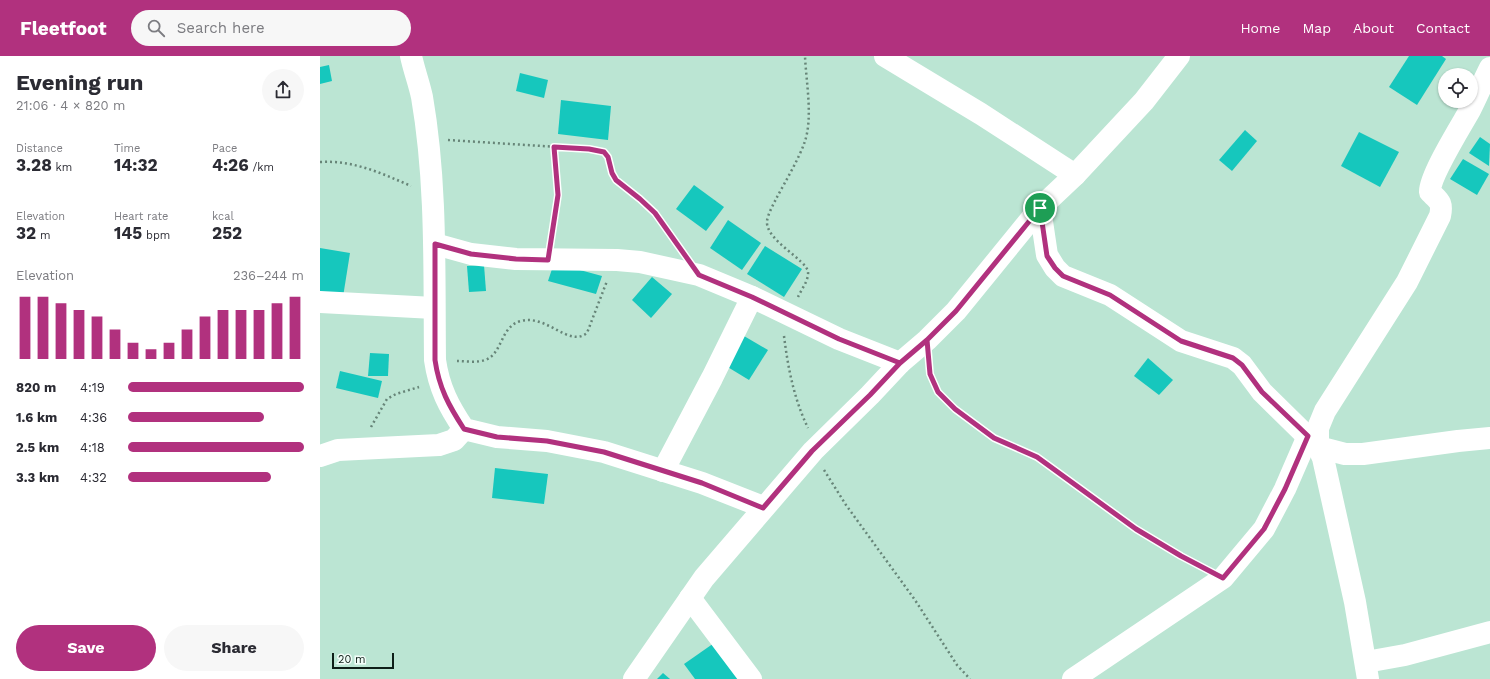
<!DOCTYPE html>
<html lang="en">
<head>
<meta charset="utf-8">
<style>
  :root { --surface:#fff; --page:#f7f7f7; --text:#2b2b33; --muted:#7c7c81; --accent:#b1317e }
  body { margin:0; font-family:"Work Sans",sans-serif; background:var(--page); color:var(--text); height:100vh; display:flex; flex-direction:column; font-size:15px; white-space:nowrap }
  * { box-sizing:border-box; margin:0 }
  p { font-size:13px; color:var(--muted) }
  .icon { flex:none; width:22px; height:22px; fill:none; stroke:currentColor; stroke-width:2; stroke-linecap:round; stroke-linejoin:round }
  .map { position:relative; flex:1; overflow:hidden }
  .panel { display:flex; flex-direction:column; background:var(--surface); width:320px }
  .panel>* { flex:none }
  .buttons { position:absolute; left:1118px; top:12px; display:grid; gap:8px }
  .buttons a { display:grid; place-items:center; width:40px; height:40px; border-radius:50%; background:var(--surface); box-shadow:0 1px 3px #0004; font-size:20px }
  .scale { position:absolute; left:12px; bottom:10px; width:62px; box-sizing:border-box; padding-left:4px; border:2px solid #0e1f18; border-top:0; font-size:11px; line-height:14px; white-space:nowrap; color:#0e1f18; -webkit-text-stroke:3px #f2fef9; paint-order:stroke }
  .pin { position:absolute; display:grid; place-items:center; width:34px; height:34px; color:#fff; margin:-17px; border:2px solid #fff; border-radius:50%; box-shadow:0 1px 4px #0007 }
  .round { display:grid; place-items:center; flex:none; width:42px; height:42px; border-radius:21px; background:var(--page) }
  .head { display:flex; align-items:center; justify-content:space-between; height:68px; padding:0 16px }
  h1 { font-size:22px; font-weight:700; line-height:30px }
  .metrics { display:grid; grid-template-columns:repeat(3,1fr); gap:6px; height:68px; padding:4px 16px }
  .metrics div { display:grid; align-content:center }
  .metrics b { font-size:17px; font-weight:700 }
  .metrics small { font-size:11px; font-weight:400 }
  .metrics p { font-size:11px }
  .chart { height:112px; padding:8px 16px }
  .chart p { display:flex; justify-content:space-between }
  .chart svg { width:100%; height:72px; margin-top:4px; stroke:var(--accent); stroke-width:6 }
  .primary-button { display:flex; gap:8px; margin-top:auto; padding:8px 16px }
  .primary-button a { flex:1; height:46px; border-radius:24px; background:var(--accent); color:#fff; font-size:16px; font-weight:700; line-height:46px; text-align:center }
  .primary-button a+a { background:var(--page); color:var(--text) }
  ul { padding:0 16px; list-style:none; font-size:13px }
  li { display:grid; grid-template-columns:64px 48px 1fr; align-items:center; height:30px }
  li i { height:10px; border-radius:5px; background:var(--accent) }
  header { display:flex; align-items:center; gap:24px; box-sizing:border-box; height:56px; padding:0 20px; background:var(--accent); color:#fff }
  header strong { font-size:19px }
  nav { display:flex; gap:22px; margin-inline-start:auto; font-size:14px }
  .search { width:280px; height:36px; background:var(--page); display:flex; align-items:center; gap:10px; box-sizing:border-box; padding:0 14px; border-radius:22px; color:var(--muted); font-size:15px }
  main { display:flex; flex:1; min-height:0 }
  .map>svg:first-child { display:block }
</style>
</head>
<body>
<header>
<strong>Fleetfoot</strong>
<div class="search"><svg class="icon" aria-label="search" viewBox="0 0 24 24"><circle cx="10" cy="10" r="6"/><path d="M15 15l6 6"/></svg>Search here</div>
<nav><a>Home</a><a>Map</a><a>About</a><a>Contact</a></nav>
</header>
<main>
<section class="panel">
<div class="head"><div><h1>Evening run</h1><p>21:06 · 4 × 820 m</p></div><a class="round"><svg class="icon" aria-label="share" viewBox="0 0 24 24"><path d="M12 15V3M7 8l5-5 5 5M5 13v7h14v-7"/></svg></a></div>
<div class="metrics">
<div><p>Distance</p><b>3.28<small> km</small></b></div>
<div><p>Time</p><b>14:32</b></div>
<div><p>Pace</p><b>4:26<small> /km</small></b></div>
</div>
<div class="metrics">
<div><p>Elevation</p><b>32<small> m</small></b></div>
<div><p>Heart rate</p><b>145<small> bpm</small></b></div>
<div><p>kcal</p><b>252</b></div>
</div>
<div class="chart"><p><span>Elevation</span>236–244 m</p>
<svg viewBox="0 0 160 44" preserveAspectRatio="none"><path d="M5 44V6M15 44V6M25 44V10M35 44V14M45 44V18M55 44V26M65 44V34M75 44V38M85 44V34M95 44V26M105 44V18M115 44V14M125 44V14M135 44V14M145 44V10M155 44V6"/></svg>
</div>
<ul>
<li><b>820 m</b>4:19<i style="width:100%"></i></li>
<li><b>1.6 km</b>4:36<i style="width:77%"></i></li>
<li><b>2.5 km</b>4:18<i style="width:100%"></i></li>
<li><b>3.3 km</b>4:32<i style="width:81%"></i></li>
</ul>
<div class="primary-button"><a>Save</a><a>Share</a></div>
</section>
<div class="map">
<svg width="1170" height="623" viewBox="0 0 1170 623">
  <rect width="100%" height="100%" fill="#bbe5d3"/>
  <!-- building -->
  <g fill="#16c7bd">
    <polygon points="1089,0 1122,0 1126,3 1097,49 1069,31"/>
    <polygon points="9,9 12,25 0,28 0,11"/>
    <polygon points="200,17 228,24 224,42 196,35"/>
    <polygon points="241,44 291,50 288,84 238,78"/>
    <polygon points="925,74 937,85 912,115 899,104"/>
    <polygon points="1039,76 1079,96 1060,131 1021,110"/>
    <polygon points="1160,81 1170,88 1169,110 1149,97"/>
    <polygon points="1143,103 1169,118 1157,139 1130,123"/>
    <polygon points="374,129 404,151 386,175 356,153"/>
    <polygon points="408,164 441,187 422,214 390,192"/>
    <polygon points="445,190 482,213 464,241 427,218"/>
    <polygon points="0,192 30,197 23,241 0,238"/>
    <polygon points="234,207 282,220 276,238 228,225"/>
    <polygon points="164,209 166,235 149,236 147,210"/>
    <polygon points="332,221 352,238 331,262 312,244"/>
    <polygon points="424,280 448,294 429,324 406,310"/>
    <polygon points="50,297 69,298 68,320 48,320"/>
    <polygon points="828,302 853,324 839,339 814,320"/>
    <polygon points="20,315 62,325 58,342 16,332"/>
    <polygon points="175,412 228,418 224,448 172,442"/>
    <polygon points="397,585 424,623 375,623 364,608"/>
    <polygon points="343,617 350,623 337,623"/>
  </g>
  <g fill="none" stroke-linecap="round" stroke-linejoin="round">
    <!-- path -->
    <g stroke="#678578" stroke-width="2.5" stroke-dasharray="2 3" stroke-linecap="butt">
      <polyline points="128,84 269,93 284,96 288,101 292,117 296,124 320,143 335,157 361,193"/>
      <path d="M0,106C33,104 61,117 91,130"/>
      <polyline points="232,182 238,139 234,91"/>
      <path d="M478,241C481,234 489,224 488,216C487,204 445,184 447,165C448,158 453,149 456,143C465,126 479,103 485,85C493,61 486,25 485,0"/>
      <path d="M464,280C468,312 474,343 488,372"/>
      <path d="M137,305C146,305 157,307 165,304C183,298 180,270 201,265C227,258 249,292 267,277L287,225"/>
      <polyline points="610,310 610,317 618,336 635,353 674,382 717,401 816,473 861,500 882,511"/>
      <polyline points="51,371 67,343 76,338 99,331"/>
      <polyline points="504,414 526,449 595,544 637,609 650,623"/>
    </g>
    <!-- street -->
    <g stroke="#fff" stroke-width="22">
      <path d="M91,0C94,14 99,27 102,41C117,128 114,217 115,304C119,332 129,351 144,373L177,381L227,385L284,396L382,427L443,451"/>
      <polyline points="565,0 661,58 755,119"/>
      <path d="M1170,12C1163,26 1157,40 1150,54C1141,70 1109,121 1110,136C1119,145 1123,146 1120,160L1087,226L1005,355L998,372V391L1025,398H1043L1138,385L1170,382"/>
      <polyline points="720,152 727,199 735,212 743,220 790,239 861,285 913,302 922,309 942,336 998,391 1003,402 1035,546 1048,623"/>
      <polyline points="115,188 151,198 196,203 297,204 320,206 379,219 432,241 519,283 580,307"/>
      <polyline points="0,246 114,252"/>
      <polyline points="0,400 18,394 119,389 134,384 144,373"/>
      <polyline points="343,415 392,322 432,241"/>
      <polyline points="370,542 431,623"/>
      <polyline points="1046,606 1085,599 1170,576"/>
      <polyline points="753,623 903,522 944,473 965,433 988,380"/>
    </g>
    <!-- secondary -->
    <polyline stroke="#fff" stroke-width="22" points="314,623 384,522 493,395 550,339 580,307 607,284 636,255 720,152 755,119 824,45 859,0"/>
  </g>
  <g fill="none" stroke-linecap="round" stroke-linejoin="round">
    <defs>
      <path id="route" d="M720,152L636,255L607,284L580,307L519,283L432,241L379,219L335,157L320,143L296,124L292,117L288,101L284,96L269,93L234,91L238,139L228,204L196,203L151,198L115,188V304C119,332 129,350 144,373L177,381L227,385L284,396L382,427L443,452L492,395L550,339L580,307L607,284L610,318L618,336L635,353L674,382L717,401L816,473L861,500L903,522L944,473L965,433L988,380L942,336L922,309L913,302L861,285L790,239L743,220L735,212L727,200L720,152"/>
    </defs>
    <!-- route casing -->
    <use href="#route" stroke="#fff" stroke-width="8"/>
    <!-- route -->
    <use href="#route" stroke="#b1317e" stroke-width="5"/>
  </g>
</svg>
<div class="buttons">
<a><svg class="icon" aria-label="locate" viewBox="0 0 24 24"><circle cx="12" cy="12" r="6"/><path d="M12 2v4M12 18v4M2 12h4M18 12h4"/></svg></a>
</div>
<div class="scale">20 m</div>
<div class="pin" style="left:720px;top:152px;background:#1e9e55"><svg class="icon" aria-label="arrive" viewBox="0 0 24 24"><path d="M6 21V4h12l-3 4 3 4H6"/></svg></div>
</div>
</main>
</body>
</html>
